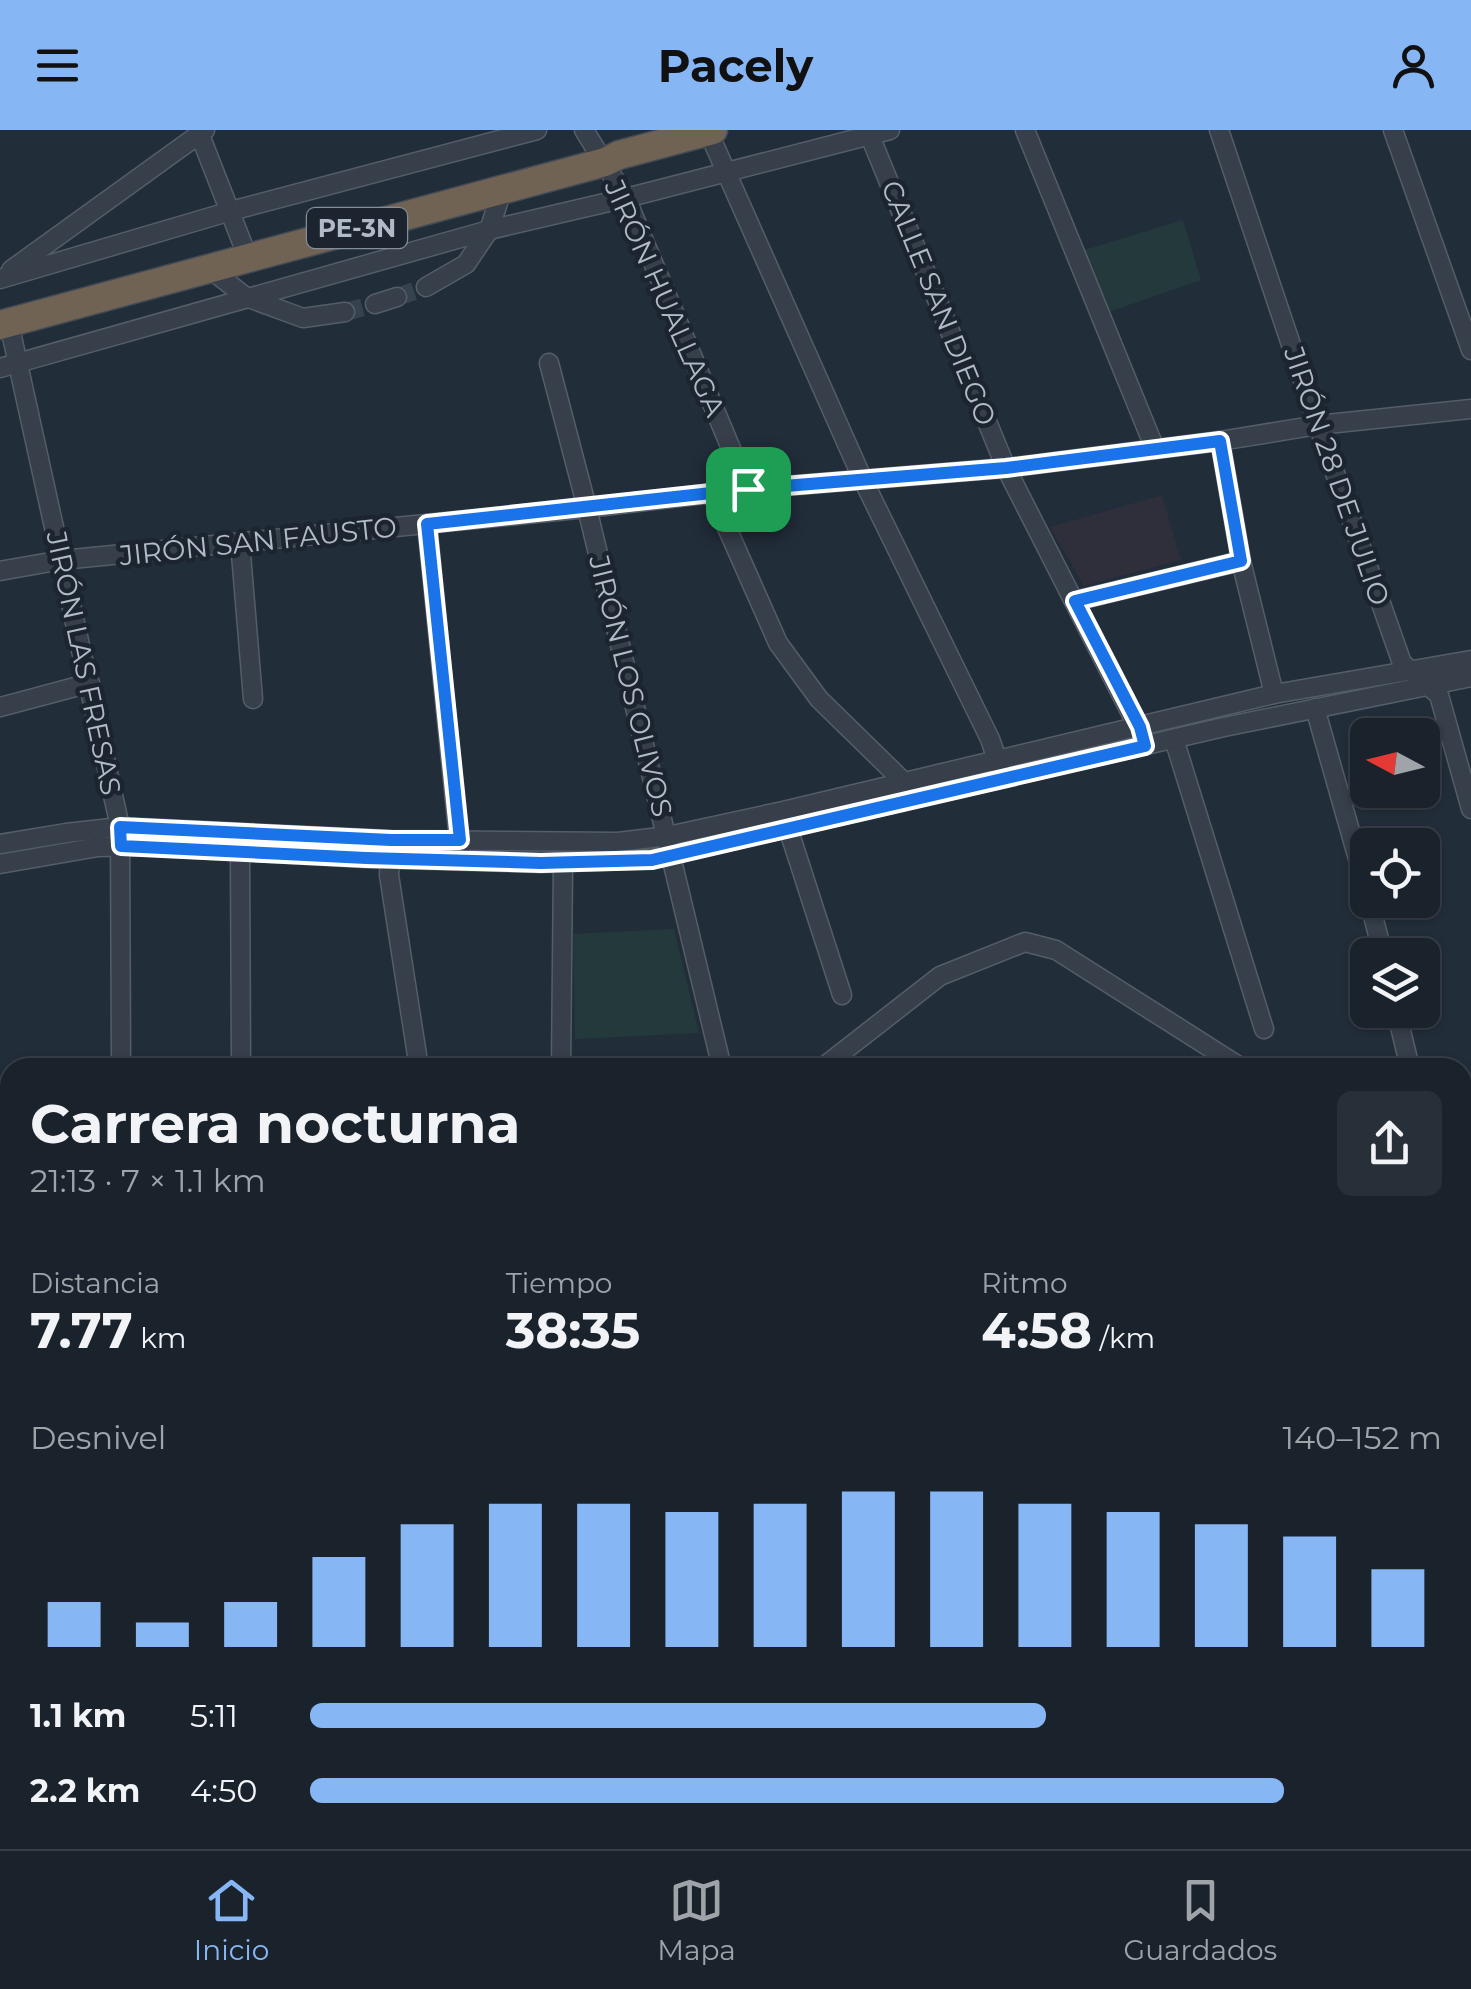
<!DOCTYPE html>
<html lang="es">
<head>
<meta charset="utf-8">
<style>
  :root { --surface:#1a222c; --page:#272f38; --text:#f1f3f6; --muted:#9fa4a9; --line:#383f48; --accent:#87b6f5 }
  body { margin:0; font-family:Montserrat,sans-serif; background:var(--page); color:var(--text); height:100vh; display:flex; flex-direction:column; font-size:38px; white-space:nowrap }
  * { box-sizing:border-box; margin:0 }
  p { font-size:32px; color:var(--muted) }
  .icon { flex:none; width:55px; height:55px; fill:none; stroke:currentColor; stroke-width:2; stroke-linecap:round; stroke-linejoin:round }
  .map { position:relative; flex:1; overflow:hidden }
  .details { position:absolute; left:0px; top:928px; width:1472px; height:792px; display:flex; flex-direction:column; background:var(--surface); border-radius:30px 30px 0 0; box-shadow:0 2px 8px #0004,0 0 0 2px var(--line) }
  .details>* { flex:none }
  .needle { width:65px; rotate:277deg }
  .controls { position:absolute; left:1350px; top:588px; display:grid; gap:20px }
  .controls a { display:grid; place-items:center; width:90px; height:90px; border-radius:15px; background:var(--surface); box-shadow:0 2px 8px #0004,0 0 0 2px var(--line); font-size:50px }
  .pin { position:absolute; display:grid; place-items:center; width:85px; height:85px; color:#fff; margin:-42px; border-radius:20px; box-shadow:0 5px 15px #0006 }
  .round { display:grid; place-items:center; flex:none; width:105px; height:105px; border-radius:15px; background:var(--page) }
  .head { display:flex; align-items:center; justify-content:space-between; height:170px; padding:0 30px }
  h1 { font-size:55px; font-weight:700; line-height:75px }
  .figures { display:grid; grid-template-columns:repeat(3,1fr); gap:15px; height:170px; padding:10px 30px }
  .figures div { display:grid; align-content:center }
  .figures b { font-size:50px; font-weight:700 }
  .figures small { font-size:28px; font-weight:400 }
  .figures p { font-size:28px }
  .chart { height:280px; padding:20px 30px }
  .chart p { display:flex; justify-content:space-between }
  .chart svg { width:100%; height:180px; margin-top:10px; stroke:var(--accent); stroke-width:6 }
  ul { padding:0 30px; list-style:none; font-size:32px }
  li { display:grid; grid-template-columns:160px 120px 1fr; align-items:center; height:75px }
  li i { height:25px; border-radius:12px; background:var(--accent) }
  header { display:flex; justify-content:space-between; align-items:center; height:130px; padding:0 30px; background:var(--accent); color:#111; font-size:45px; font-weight:700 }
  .dock { display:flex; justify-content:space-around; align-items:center; height:140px; border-top:2px solid var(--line); background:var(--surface); font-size:28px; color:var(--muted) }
  .dock a { display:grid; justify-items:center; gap:5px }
  .dock .on { color:var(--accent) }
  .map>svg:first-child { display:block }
</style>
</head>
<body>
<header><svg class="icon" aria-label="menu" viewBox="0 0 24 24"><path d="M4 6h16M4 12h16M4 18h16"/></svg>Pacely<svg class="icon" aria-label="person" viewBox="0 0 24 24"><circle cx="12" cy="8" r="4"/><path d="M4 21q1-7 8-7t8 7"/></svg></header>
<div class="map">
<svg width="1471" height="1719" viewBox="0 0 1471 1719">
  <rect width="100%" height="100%" fill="#222d3a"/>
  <!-- medical -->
  <polygon fill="#2f2e3b" points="1162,365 1181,430 1084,456 1050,397"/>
  <!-- green -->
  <g fill="#24393b">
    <polygon points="1183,90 1201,150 1106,183 1081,121"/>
    <polygon points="674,799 699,903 575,909 573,804"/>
  </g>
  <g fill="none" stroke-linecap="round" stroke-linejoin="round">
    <!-- minor-tunnel -->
    <g stroke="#37424f" stroke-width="18" stroke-dasharray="18 9" stroke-linecap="butt">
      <polyline points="397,167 426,157"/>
      <polyline points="345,182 375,174"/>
    </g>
    <defs>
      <g id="minor">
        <polyline points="198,0 248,128"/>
        <polyline points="584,0 626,68 748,359"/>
        <polyline points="865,0 870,6 1006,338 1142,605"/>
        <polyline points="1025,0 1155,319"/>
        <polyline points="1219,0 1318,295 1402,533 1439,565 1471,679"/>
        <polyline points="1393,0 1471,220"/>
        <polyline points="708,1 863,350 990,609 1000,638"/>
        <polyline points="210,139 246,167 303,188 345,182"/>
        <polyline points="11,140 205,0"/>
        <polyline points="0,149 231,81 537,0"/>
        <polyline points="426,157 466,134 489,100 503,58"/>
        <polyline points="375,174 397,167"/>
        <polyline points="9,193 120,697 121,938"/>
        <polyline points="549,233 587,378 722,938"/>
        <polyline points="0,238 489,100 626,68 890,0"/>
        <polyline points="1220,311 1241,431 1274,564"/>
        <polyline points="712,364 778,513 819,569 904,652"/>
        <polyline points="427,394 460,720"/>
        <polyline points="240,412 253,569"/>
        <polyline points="0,441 62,430 587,378 748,359 1006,338 1220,311 1318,295 1471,279"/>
        <polyline points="1075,471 1241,431"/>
        <polyline points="0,577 90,553"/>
        <polyline points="1315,578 1368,764"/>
        <polyline points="1174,609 1264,899"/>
        <polyline points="788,698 842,865"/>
        <polyline points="0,714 66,703 120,697 391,710 618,712 668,706 783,681 1274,564 1471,530"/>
        <polyline points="240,721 241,938"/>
        <polyline points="390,729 389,745 419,938"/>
        <polyline points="0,734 98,717 140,716 365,728 541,733 652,729 1224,597 1471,547"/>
        <polyline points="1369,770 1383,825"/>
        <polyline points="1396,880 1410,938"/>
        <polyline points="561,938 563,733"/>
        <polyline points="822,938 940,846 1025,812 1056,820 1242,938"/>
        <polyline points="1462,1018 1471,1003"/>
        <polyline points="1462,1050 1471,1063"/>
        <polyline points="0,1081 10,1082"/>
        <polyline points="0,1210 10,1224"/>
        <polyline points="0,1289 10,1311"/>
        <polyline points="1462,1385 1471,1368"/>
        <polyline points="1462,1592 1471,1575"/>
        <polyline points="0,1595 10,1610"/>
        <polyline points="329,1710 333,1719"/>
        <polyline points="1152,1719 1156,1710"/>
        <polyline points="1203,1719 1227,1710"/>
        <polyline points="1394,1719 1399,1710"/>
      </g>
      <polyline id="highway" points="0,195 605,32 619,25 713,0"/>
    </defs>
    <!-- minor casing -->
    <use href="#minor" stroke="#545d68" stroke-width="21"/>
    <!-- highway casing -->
    <use href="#highway" stroke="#414a55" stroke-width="31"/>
    <!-- minor -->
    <use href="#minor" stroke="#363f4a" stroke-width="18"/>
    <!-- highway -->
    <use href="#highway" stroke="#706353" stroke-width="28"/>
  </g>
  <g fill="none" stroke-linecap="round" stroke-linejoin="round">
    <defs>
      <polygon id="route" points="1220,311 1241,431 1075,471 1140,597 1145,616 652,730 541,733 366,728 121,716 120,697 391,710 460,710 427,394 748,359 1006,338"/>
    </defs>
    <!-- route casing -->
    <use href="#route" stroke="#fff" stroke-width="20"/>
    <!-- route -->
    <use href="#route" stroke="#1a73e8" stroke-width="12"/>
  </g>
  <g text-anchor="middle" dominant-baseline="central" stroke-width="9" stroke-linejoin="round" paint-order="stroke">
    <!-- shield labels -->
    <rect fill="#1b242f" stroke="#848d99" stroke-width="2.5" x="307" y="78" width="100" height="40" rx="8"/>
    <g font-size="25" font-weight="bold" fill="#b1bac6">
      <text x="357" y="98">PE-3N</text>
    </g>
    <!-- street labels -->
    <g font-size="28" fill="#b1bac6" stroke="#1b242f">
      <text transform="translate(665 168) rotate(66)">JIRÓN HUALLAGA</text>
      <text transform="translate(939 173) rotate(68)">CALLE SAN DIEGO</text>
      <text transform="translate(1337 346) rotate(71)">JIRÓN 28 DE JULIO</text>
      <text transform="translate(258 411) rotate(-6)">JIRÓN SAN FAUSTO</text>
      <text transform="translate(84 533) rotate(78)">JIRÓN LAS FRESAS</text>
      <text transform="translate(631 556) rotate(76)">JIRÓN LOS OLIVOS</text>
    </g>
  </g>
</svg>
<div class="controls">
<a><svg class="needle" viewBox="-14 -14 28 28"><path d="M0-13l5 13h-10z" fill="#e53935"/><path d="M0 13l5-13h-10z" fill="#9fa4a9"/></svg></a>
<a><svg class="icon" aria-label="locate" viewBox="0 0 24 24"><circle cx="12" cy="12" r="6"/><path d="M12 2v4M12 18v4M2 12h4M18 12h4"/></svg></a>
<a><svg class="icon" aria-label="layers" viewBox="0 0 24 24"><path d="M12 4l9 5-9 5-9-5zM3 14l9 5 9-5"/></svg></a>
</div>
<div class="pin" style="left:748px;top:359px;background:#1e9e55"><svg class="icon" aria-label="arrive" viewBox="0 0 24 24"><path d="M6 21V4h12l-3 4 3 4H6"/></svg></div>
<section class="details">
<div class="head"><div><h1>Carrera nocturna</h1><p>21:13 · 7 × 1.1 km</p></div><a class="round"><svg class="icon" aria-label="share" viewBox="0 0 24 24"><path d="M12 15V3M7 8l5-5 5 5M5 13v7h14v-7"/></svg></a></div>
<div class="figures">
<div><p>Distancia</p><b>7.77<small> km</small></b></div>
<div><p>Tiempo</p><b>38:35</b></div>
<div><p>Ritmo</p><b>4:58<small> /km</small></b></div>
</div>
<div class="chart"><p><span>Desnivel</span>140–152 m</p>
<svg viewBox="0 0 160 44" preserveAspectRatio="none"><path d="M5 44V33M15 44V38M25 44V33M35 44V22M45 44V14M55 44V9M65 44V9M75 44V11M85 44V9M95 44V6M105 44V6M115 44V9M125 44V11M135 44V14M145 44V17M155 44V25"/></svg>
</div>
<ul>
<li><b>1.1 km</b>5:11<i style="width:65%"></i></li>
<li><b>2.2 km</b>4:50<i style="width:86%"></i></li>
</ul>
</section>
</div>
<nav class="dock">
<a class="on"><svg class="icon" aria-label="home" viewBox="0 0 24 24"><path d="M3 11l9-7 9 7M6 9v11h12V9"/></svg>Inicio</a>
<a><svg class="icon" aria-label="map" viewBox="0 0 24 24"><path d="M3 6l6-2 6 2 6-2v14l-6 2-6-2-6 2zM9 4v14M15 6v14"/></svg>Mapa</a>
<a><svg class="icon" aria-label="saved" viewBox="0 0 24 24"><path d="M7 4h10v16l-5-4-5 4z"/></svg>Guardados</a>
</nav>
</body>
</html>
